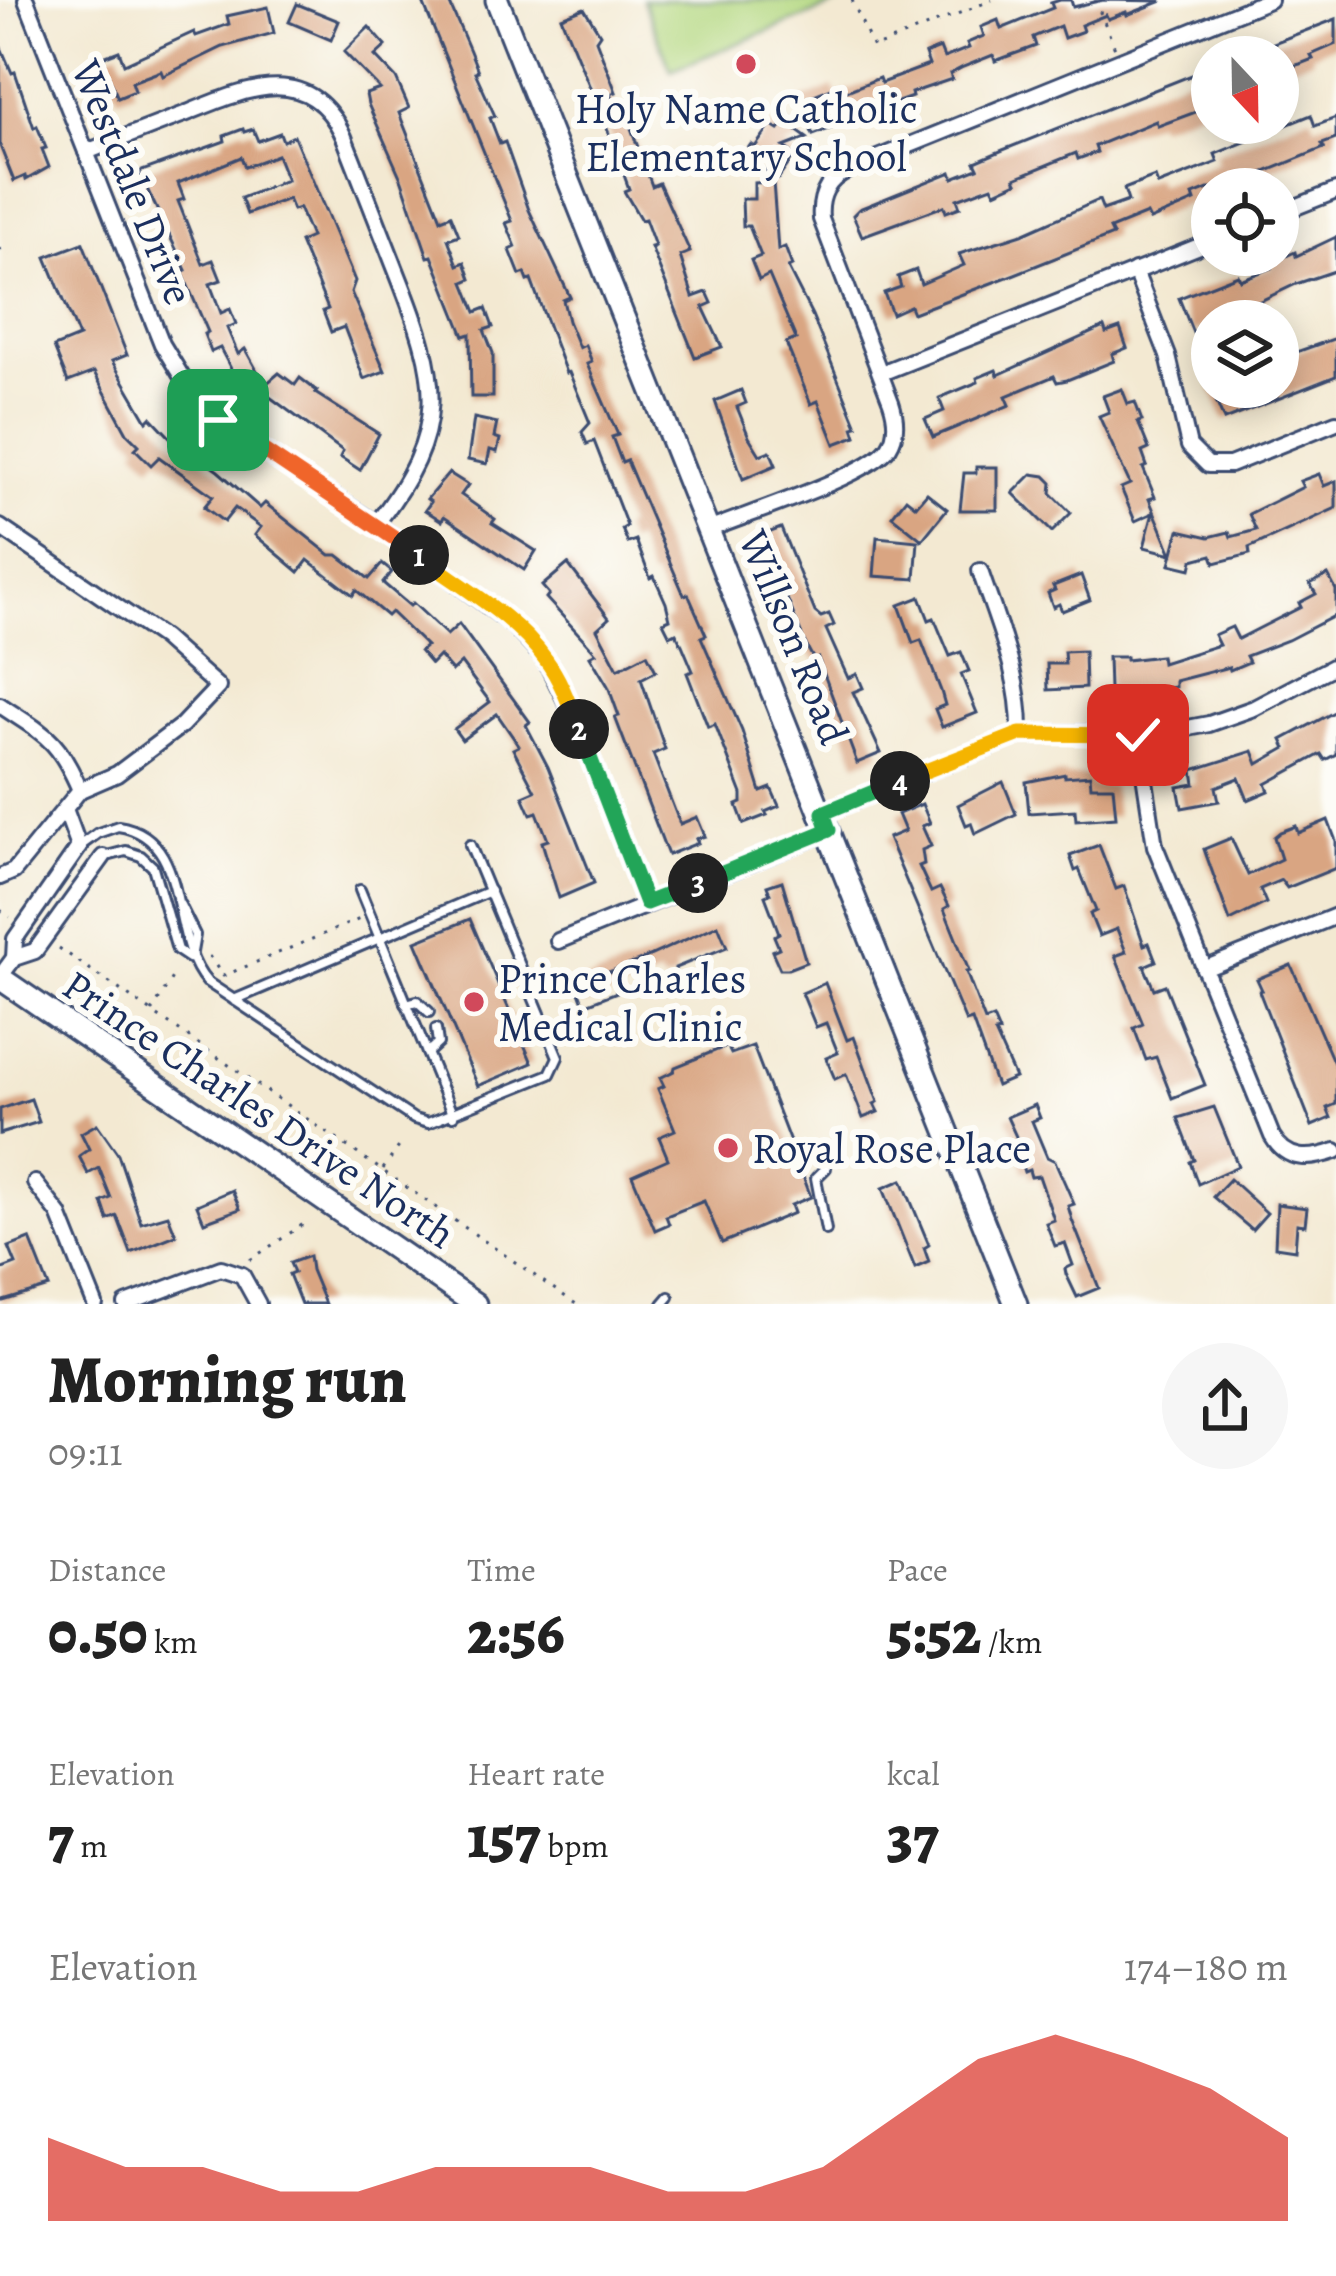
<!DOCTYPE html>
<html lang="en">
<head>
<meta charset="utf-8">
<style>
  :root { --surface:#fff; --page:#f6f6f6; --text:#222; --muted:#767676; --accent:#d93025 }
  body { margin:0; font-family:Alegreya,serif; background:var(--page); color:var(--text); height:100vh; display:flex; flex-direction:column; font-size:45px; white-space:nowrap }
  * { box-sizing:border-box; margin:0 }
  p { font-size:39px; color:var(--muted) }
  .icon { flex:none; width:66px; height:66px; fill:none; stroke:currentColor; stroke-width:2; stroke-linecap:round; stroke-linejoin:round }
  .map { position:relative; height:1304px; overflow:hidden }
  .details { display:flex; flex-direction:column; background:var(--surface); flex:1 }
  .details>* { flex:none }
  .needle { width:78px; rotate:158deg }
  .controls { position:absolute; left:1191px; top:36px; display:grid; gap:24px }
  .controls a { display:grid; place-items:center; width:108px; height:108px; border-radius:50%; background:var(--surface); box-shadow:0 6px 30px #0003; font-size:60px }
  .pin { position:absolute; display:grid; place-items:center; width:102px; height:102px; color:#fff; margin:-51px; border-radius:24px; box-shadow:0 6px 18px #0006 }
  .km { position:absolute; width:60px; height:60px; margin:-30px; border-radius:50%; background:#222; color:#fff; font-size:33px; line-height:60px; text-align:center }
  .round { display:grid; place-items:center; flex:none; width:126px; height:126px; border-radius:63px; background:var(--page) }
  .headline { display:flex; align-items:center; justify-content:space-between; height:204px; padding:0 48px }
  h1 { font-size:66px; font-weight:800; line-height:90px }
  .metrics { display:grid; grid-template-columns:repeat(3,1fr); gap:18px; height:204px; padding:12px 48px }
  .metrics div { display:grid; align-content:center }
  .metrics b { font-size:60px; font-weight:800 }
  .metrics small { font-size:33px; font-weight:400 }
  .metrics p { font-size:33px }
  .chart { height:336px; padding:24px 48px }
  .chart p { display:flex; justify-content:space-between }
  .chart svg { width:100%; height:216px; margin-top:12px; fill:var(--accent); opacity:.7 }
  .map>svg:first-child { display:block }
</style>
</head>
<body>
<div class="map">
<svg width="1336" height="1304" viewBox="0 0 1336 1304">
  <rect width="100%" height="100%" fill="#fdfcf7"/>
  <filter id="ink" filterUnits="userSpaceOnUse"><feTurbulence type="fractalNoise" baseFrequency=".00833" numOctaves="2"/><feDisplacementMap in="SourceGraphic" scale="24" xChannelSelector="R" yChannelSelector="G"/><feConvolveMatrix kernelMatrix="1 2 1 2 8 2 1 2 1" color-interpolation-filters="sRGB"/></filter>
  <filter id="wash" filterUnits="userSpaceOnUse"><feTurbulence type="fractalNoise" baseFrequency=".004" numOctaves="4" result="noise"/><feDisplacementMap in="SourceGraphic" scale="48" xChannelSelector="R" yChannelSelector="G"/><feGaussianBlur stdDeviation="2.7" result="paint"/><feColorMatrix in="noise" values="0 0 0 0 0 0 0 0 0 0 0 0 0 0 0 0 0 1.4 0 .05"/><feComposite in="paint" operator="in"/></filter>
  <g filter="url(#wash)">
    <rect width="100%" height="100%" fill="#f3e9d2"/>
    <!-- green -->
    <polygon fill="#b4d881" stroke="#688470" stroke-width="3" points="643,0 847,0 671,70"/>
    <g id="blocks">
      <!-- building -->
      <g fill="#d9a582">
        <polygon points="422,0 448,0 470,51 478,71 475,72 495,116 490,118 500,144 505,142 529,210 570,297 563,300 568,321 579,348 585,345 592,362 587,364 618,435 612,437 622,463 627,461 684,595 688,594 706,635 701,637 742,731 761,792 771,788 779,806 765,812 767,815 744,824 737,805 742,803 742,794 715,724 708,727 687,673 693,671 682,645 676,633 670,636 663,622 670,619 666,603 654,576 650,578 636,540 628,543 622,529 627,526 594,441 587,444 582,432 590,423 569,372 566,373 531,280 528,281 525,273 520,275 510,250 516,247 506,223 512,221"/>
        <polygon points="1060,0 1071,0 1073,7 1103,0 1162,1 1127,15 1126,12 1108,19 1106,15 1081,25 1083,31 1064,38 1060,26 1033,37 1036,46 995,61 993,55 963,67 950,74 952,79 911,93 912,97 895,103 892,94 868,104 872,113 813,135 799,101 834,87 837,95 879,78 881,83 929,65 925,54 940,48 944,58 969,48 967,43 984,36 981,27 998,20 1001,29 1053,8 1051,3"/>
        <polygon points="297,4 339,21 331,40 289,22"/>
        <polygon points="268,7 274,33 223,47 163,76 161,71 132,82 135,91 118,98 109,77 103,80 95,60 119,51 124,64 194,32 196,36 229,24 227,16"/>
        <polygon points="584,8 600,34 596,40 616,92 610,94 621,121 625,119 631,128 652,186 659,183 690,252 680,256 693,297 707,292 712,303 703,307 722,347 695,357 651,247 655,246 645,219 641,220 624,191 629,189 610,136 561,17"/>
        <polygon points="1336,19 1336,44 1311,55 1313,59 1300,64 1278,70 1278,57 1237,57"/>
        <polygon points="369,27 386,46 375,56 396,78 409,108 399,113 441,219 451,215 459,235 448,239 458,265 465,262 471,279 464,282 476,312 486,308 493,327 484,330 493,353 493,397 471,397 470,334 464,336 432,256 428,257 402,181 368,104 366,94 380,89 344,52"/>
        <polygon points="0,45 12,73 15,72 34,128 37,126 46,148 42,149 49,167 26,180 25,176 14,181 0,146"/>
        <polygon points="1212,67 1212,106 1158,126 1156,121 1095,146 1097,152 1078,159 1076,153 1015,178 1017,182 995,192 992,186 957,199 960,207 946,212 944,206 862,236 853,215 859,209 951,172 953,178 978,168 975,162 1003,150"/>
        <polygon points="1311,115 1315,126 1336,118 1336,139 1322,144 1324,148 1224,189 1208,189 1193,195 1195,201 1150,220 1147,214 1110,229 1113,235 1015,274 913,313 910,306 892,314 884,293 901,287 898,277 916,270 921,284 964,265 959,254 1022,234 1099,200 1103,210 1128,201 1124,189 1155,177 1158,185 1218,162 1215,154"/>
        <polygon points="785,122 807,138 784,147 795,155 778,179 743,155 751,144 755,147 771,125 779,130"/>
        <polygon points="243,129 244,132 253,129 258,141 280,133 283,141 294,136 355,281 351,292 385,371 364,379 344,327 331,332 323,311 328,309 300,242 311,237 299,208 293,210 288,199 247,214 241,198 287,180 277,155 245,167 241,157 178,183 184,199 178,201 203,264 213,260 221,280 210,284 221,313 230,309 236,324 227,328 238,354 245,349 265,385 279,373 295,385 300,378 317,391 315,393 379,434 360,470 340,457 343,451 251,383 241,388 220,348 211,352 204,334 208,332 182,272 186,270 139,172 225,141 224,136"/>
        <polygon points="773,182 778,250 785,247 792,266 788,268 812,315 857,426 853,427 856,436 835,444 818,401 811,404 786,343 796,339 769,275 759,280 751,260 761,256 749,226 743,226 742,199 754,199 754,183"/>
        <polygon points="1336,237 1336,275 1334,271 1296,284 1193,333 1179,298 1238,275 1240,280 1272,268 1270,264 1282,258 1295,252 1296,256"/>
        <polygon points="83,243 127,355 112,361 147,421 151,417 181,449 183,446 218,471 260,508 265,503 330,555 338,555 369,579 382,564 392,572 383,583 410,606 413,603 447,635 459,624 530,722 526,725 548,767 594,883 559,898 542,842 548,840 537,812 531,814 523,796 535,791 513,749 519,746 497,714 462,740 454,729 490,702 461,663 452,671 439,656 431,664 420,651 426,646 391,612 387,616 356,590 353,595 308,560 299,572 255,535 261,527 235,508 224,522 204,507 213,496 159,457 151,465 135,449 139,445 127,433 94,372 68,382 54,347 79,337 46,257"/>
        <polygon points="1104,327 1106,333 1120,328 1127,348 1112,354 1114,361 1067,380 1057,382 1054,376 1006,396 1010,405 933,437 925,419 944,411 939,398 978,382 977,378 996,370 998,375"/>
        <polygon points="1336,338 1336,376 1224,420 1210,387 1278,387 1278,369 1291,363 1288,355"/>
        <polygon points="1122,389 1128,404 1135,402 1142,421 1138,422 1149,449 1142,452 1147,466 1143,468 1155,497 1149,499 1172,554 1144,547 1153,513 1135,521 1121,488 1130,484 1099,416 1109,412 1103,396"/>
        <polygon points="741,390 746,403 737,407 749,437 760,455 770,451 776,465 743,479 715,401"/>
        <polygon points="474,418 497,423 494,437 500,439 497,452 490,450 487,464 468,460"/>
        <polygon points="976,467 997,467 997,510 960,510 964,473 976,473"/>
        <polygon points="449,473 468,485 461,495 495,519 492,523 536,551 524,570 444,516 442,521 425,510 431,502 427,499"/>
        <polygon points="1032,474 1045,476 1052,483 1051,493 1071,513 1052,532 1013,493"/>
        <polygon points="1319,474 1324,486 1336,481 1336,508 1249,548 1250,554 1215,563 1212,555 1193,560 1191,569 1170,564 1179,530 1209,537 1229,532 1231,537 1256,530 1249,514 1303,487 1300,481"/>
        <polygon points="927,493 947,509 922,540 892,516 906,498 916,506"/>
        <polygon points="781,528 815,612 821,617 829,614 834,625 826,629 848,678 857,674 863,688 853,692 881,753 857,763 818,658 814,660 805,643 768,551 763,535"/>
        <polygon points="877,537 918,541 915,579 874,576"/>
        <polygon points="568,564 609,618 597,629 618,669 647,654 656,671 641,679 665,749 653,754 680,824 697,817 705,836 696,839 698,843 668,855 615,717 619,716 608,686 590,656 596,653 546,598 549,594 542,586"/>
        <polygon points="1081,575 1090,600 1062,611 1059,604 1053,607 1048,593 1055,590 1053,586"/>
        <polygon points="1328,575 1336,590 1336,615 1288,640 1246,656 1249,662 1230,670 1229,667 1175,681 1175,687 1138,691 1109,689 1108,657 1126,657 1126,660 1161,656 1162,663 1219,645 1214,635 1232,627 1238,639 1301,607 1299,603 1316,594 1310,584"/>
        <polygon points="920,597 929,620 934,618 950,656 961,652 969,671 961,674 977,713 942,727 935,709 945,705 941,691 921,640 913,643 899,605"/>
        <polygon points="1084,651 1085,688 1048,690 1047,664 1065,664 1064,652"/>
        <polygon points="1336,711 1336,754 1325,760 1321,754 1266,784 1269,791 1248,800 1239,778 1216,787 1219,801 1182,808 1178,787 1195,784 1193,770 1253,751 1258,764 1286,748 1282,740"/>
        <polygon points="1065,774 1065,777 1090,775 1091,786 1113,786 1116,817 1076,820 1075,810 1029,813 1026,782"/>
        <polygon points="1003,782 1016,814 975,834 971,823 966,825 958,805"/>
        <polygon points="922,804 930,823 922,826 931,846 922,850 924,864 919,866 931,892 940,888 949,906 944,909 969,971 966,972 985,1021 993,1018 999,1032 995,1033 1015,1078 996,1086 972,1020 966,1022 888,838 905,831 898,814"/>
        <polygon points="1328,820 1336,841 1336,868 1287,888 1281,880 1260,889 1266,903 1230,921 1204,849 1231,838 1248,875 1281,859 1274,837 1280,832 1296,826 1298,833"/>
        <polygon points="1099,845 1116,889 1124,886 1144,945 1149,943 1156,961 1144,966 1154,989 1165,985 1205,1085 1172,1098 1156,1057 1146,1060 1134,1028 1143,1024 1115,956 1126,952 1117,929 1099,936 1090,914 1096,911 1079,869 1075,871 1070,856"/>
        <polygon points="782,881 806,962 788,969 780,969 772,951 779,948 774,936 779,933 765,896 770,894 767,886"/>
        <polygon points="470,919 532,1063 478,1086 416,941"/>
        <polygon points="718,925 727,947 675,968 676,977 663,982 660,975 584,1005 576,984 636,962"/>
        <polygon points="1291,965 1336,1068 1336,1104 1327,1108 1331,1118 1312,1126 1259,991 1262,990 1257,979"/>
        <polygon points="825,983 847,1040 854,1037 878,1102 874,1104 878,1112 863,1118 846,1074 835,1079 826,1058 838,1053 826,1023 816,1027 802,993"/>
        <polygon points="727,1046 731,1054 753,1046 811,1197 791,1205 794,1213 722,1243 704,1201 666,1216 669,1224 655,1230 632,1175 668,1159 659,1137 675,1130 658,1089 664,1086 660,1078 674,1071 675,1067"/>
        <polygon points="31,1099 39,1122 0,1134 0,1109"/>
        <polygon points="1035,1105 1040,1118 1032,1121 1047,1157 1055,1161 1074,1204 1068,1206 1072,1220 1099,1288 1077,1297 1066,1274 1065,1269 1073,1265 1065,1243 1055,1246 1046,1223 1054,1220 1049,1205 1039,1176 1031,1177 1029,1170 1024,1172 1020,1160 1024,1154 1007,1117"/>
        <polygon points="1214,1107 1238,1166 1198,1184 1190,1162 1194,1160 1178,1118"/>
        <polygon points="97,1124 118,1154 141,1223 168,1215 176,1235 131,1253 117,1216 108,1220 102,1202 111,1198 99,1168 88,1174 79,1156 89,1149 81,1133"/>
        <polygon points="1230,1179 1267,1213 1252,1230 1213,1197"/>
        <polygon points="902,1180 929,1245 924,1248 929,1262 915,1268 883,1188"/>
        <polygon points="232,1190 240,1209 204,1222 197,1205"/>
        <polygon points="1277,1204 1307,1208 1305,1225 1297,1224 1295,1250 1275,1247"/>
        <polygon points="30,1239 49,1287 0,1302 0,1270 16,1264 9,1247"/>
        <polygon points="309,1256 311,1270 325,1304 301,1304 289,1274 294,1272 290,1263"/>
      </g>
    </g>
  </g>
  <g filter="url(#ink)">
    <use href="#blocks" fill-opacity="0" stroke="#3b4b6f" stroke-width="3"/>
    <g fill="none" stroke-linecap="round" stroke-linejoin="round">
      <defs>
        <g id="lane">
          <path d="M80,846L98,833L118,826C193,837 167,937 207,982L414,1119L428,1123L550,1074L558,1057L470,845"/>
          <polyline points="103,857 126,851 141,856 153,867 177,950 189,958"/>
          <polyline points="360,890 453,1116"/>
          <polyline points="180,905 195,935 192,952"/>
          <polyline points="234,1000 490,891"/>
          <polyline points="406,1004 417,1001 429,1012"/>
          <polyline points="427,1053 438,1043 436,1029"/>
          <polyline points="826,1168 816,1178 826,1230"/>
          <polyline points="663,1304 669,1297"/>
        </g>
        <g id="street">
          <polyline points="26,0 162,344 191,392 233,432 376,524 511,623 545,659 577,723 646,903"/>
          <path d="M86,152C118,140 150,127 182,115C242,91 308,58 344,137C362,183 380,229 398,275C440,381 450,430 376,524"/>
          <polyline points="1278,214 1336,191"/>
          <polyline points="1135,271 1168,356 1189,446 1208,465 1230,465 1336,422"/>
          <polyline points="881,373 1212,241"/>
          <polyline points="0,527 163,638 218,687 182,725 117,774 80,790 14,871 0,877"/>
          <path d="M708,530C744,515 871,475 889,447C898,433 896,417 891,402L821,219C819,196 827,180 848,170L1269,0"/>
          <path d="M980,571C998,625 1021,676 1020,734"/>
          <path d="M0,705C46,736 57,737 80,790"/>
          <path d="M1138,735L1155,846L1272,1136C1287,1162 1310,1160 1336,1151"/>
          <polyline points="65,809 79,847"/>
          <polyline points="823,813 1020,734 1162,733 1209,724 1254,708 1336,665"/>
          <polyline points="558,941 829,831"/>
          <polyline points="14,958 15,939 79,847"/>
          <polyline points="1204,969 1336,916"/>
          <polyline points="0,977 14,958 35,951 103,857"/>
          <polyline points="35,1183 59,1214 95,1304"/>
          <polyline points="126,1304 221,1268 242,1275 258,1304"/>
        </g>
        <g id="secondary">
          <polyline points="497,0 1016,1304"/>
          <polyline points="0,978 475,1304"/>
        </g>
      </defs>
      <!-- lane casing -->
      <use href="#lane" stroke="#3b4b6f" stroke-width="14"/>
      <!-- street casing -->
      <use href="#street" stroke="#3b4b6f" stroke-width="20"/>
      <!-- secondary casing -->
      <use href="#secondary" stroke="#3b4b6f" stroke-width="27"/>
      <!-- path -->
      <g stroke="#3b4b6f" stroke-width="3" stroke-dasharray="3 9" stroke-linecap="butt">
        <polyline points="852,0 873,48 992,0"/>
        <polyline points="1095,0 1115,48"/>
        <polyline points="0,248 2,254"/>
        <polyline points="0,910 10,917"/>
        <polyline points="59,948 576,1304"/>
        <polyline points="209,956 223,976 360,919"/>
        <polyline points="152,1012 175,972"/>
        <polyline points="383,1169 403,1141"/>
        <polyline points="250,1260 308,1221"/>
      </g>
      <!-- lane -->
      <use href="#lane" stroke="#fff" stroke-width="8"/>
      <!-- street -->
      <use href="#street" stroke="#fff" stroke-width="14"/>
      <!-- secondary -->
      <use href="#secondary" stroke="#fff" stroke-width="21"/>
    </g>
  </g>
  <g fill="none" stroke-linecap="round" stroke-linejoin="round" filter="url(#ink)">
    <defs>
      <polyline id="split-1" points="218,420 419,555"/>
      <path id="split-2" d="M419,555C461,587 515,616 546,660C561,680 570,706 579,729"/>
      <polyline id="split-3" points="579,729 646,903 698,883"/>
      <polyline id="split-4" points="698,883 829,830 823,813 900,781"/>
      <polyline id="split-5" points="900,781 1020,734 1138,735"/>
    </defs>
    <!-- split-1 casing -->
    <use href="#split-1" stroke="#fff" stroke-width="24"/>
    <!-- split-2 casing -->
    <use href="#split-2" stroke="#fff" stroke-width="24"/>
    <!-- split-3 casing -->
    <use href="#split-3" stroke="#fff" stroke-width="24"/>
    <!-- split-4 casing -->
    <use href="#split-4" stroke="#fff" stroke-width="24"/>
    <!-- split-5 casing -->
    <use href="#split-5" stroke="#fff" stroke-width="24"/>
    <!-- split-1 -->
    <use href="#split-1" stroke="#f0652b" stroke-width="15"/>
    <!-- split-2 -->
    <use href="#split-2" stroke="#f5b400" stroke-width="15"/>
    <!-- split-3 -->
    <use href="#split-3" stroke="#22a559" stroke-width="15"/>
    <!-- split-4 -->
    <use href="#split-4" stroke="#22a559" stroke-width="15"/>
    <!-- split-5 -->
    <use href="#split-5" stroke="#f5b400" stroke-width="15"/>
  </g>
  <!-- markers -->
  <g fill="#d1495b" stroke="#fdfcf7" stroke-width="4.5">
    <circle cx="746" cy="64" r="12"/>
    <circle cx="474" cy="1002" r="12"/>
    <circle cx="728" cy="1148" r="12"/>
  </g>
  <g text-anchor="middle" dominant-baseline="central" stroke-width="12" stroke-linejoin="round" paint-order="stroke">
    <!-- poi labels -->
    <g font-size="42" fill="#1b2f5e" stroke="#fdfcf7" text-anchor="start">
      <text x="746" y="108" text-anchor="middle">Holy Name Catholic<tspan x="746" dy="48">Elementary School</tspan></text>
      <text x="498" y="978">Prince Charles<tspan x="498" dy="48">Medical Clinic</tspan></text>
      <text x="752" y="1148">Royal Rose Place</text>
    </g>
    <!-- street labels -->
    <g font-size="42" fill="#1b2f5e" stroke="#fdfcf7">
      <text transform="translate(133 182) rotate(68)">Westdale Drive</text>
      <text transform="translate(794 637) rotate(68)">Willson Road</text>
      <text transform="translate(259 1109) rotate(34)">Prince Charles Drive North</text>
    </g>
  </g>
</svg>
<div class="controls">
<a><svg class="needle" viewBox="-14 -14 28 28"><path d="M0-13l5 13h-10z" fill="#e53935"/><path d="M0 13l5-13h-10z" fill="#767676"/></svg></a>
<a><svg class="icon" aria-label="locate" viewBox="0 0 24 24"><circle cx="12" cy="12" r="6"/><path d="M12 2v4M12 18v4M2 12h4M18 12h4"/></svg></a>
<a><svg class="icon" aria-label="layers" viewBox="0 0 24 24"><path d="M12 4l9 5-9 5-9-5zM3 14l9 5 9-5"/></svg></a>
</div>
<div class="pin" style="left:218px;top:420px;background:#1e9e55"><svg class="icon" aria-label="arrive" viewBox="0 0 24 24"><path d="M6 21V4h12l-3 4 3 4H6"/></svg></div>
<div class="pin" style="left:1138px;top:735px;background:#d93025"><svg class="icon" aria-label="check" viewBox="0 0 24 24"><path d="M5 12l5 5 9-10"/></svg></div>
<b class="km" style="left:419px;top:555px">1</b>
<b class="km" style="left:579px;top:729px">2</b>
<b class="km" style="left:698px;top:883px">3</b>
<b class="km" style="left:900px;top:781px">4</b>
</div>
<section class="details">
<div class="headline"><div><h1>Morning run</h1><p>09:11</p></div><a class="round"><svg class="icon" aria-label="share" viewBox="0 0 24 24"><path d="M12 15V3M7 8l5-5 5 5M5 13v7h14v-7"/></svg></a></div>
<div class="metrics">
<div><p>Distance</p><b>0.50<small> km</small></b></div>
<div><p>Time</p><b>2:56</b></div>
<div><p>Pace</p><b>5:52<small> /km</small></b></div>
</div>
<div class="metrics">
<div><p>Elevation</p><b>7<small> m</small></b></div>
<div><p>Heart rate</p><b>157<small> bpm</small></b></div>
<div><p>kcal</p><b>37</b></div>
</div>
<div class="chart"><p><span>Elevation</span>174–180 m</p>
<svg viewBox="0 0 160 44" preserveAspectRatio="none"><path d="M0 44V27L10 33L20 33L30 38L40 38L50 33L60 33L70 33L80 38L90 38L100 33L110 22L120 11L130 6L140 11L150 17L160 27V44z"/></svg>
</div>
</section>
</body>
</html>
